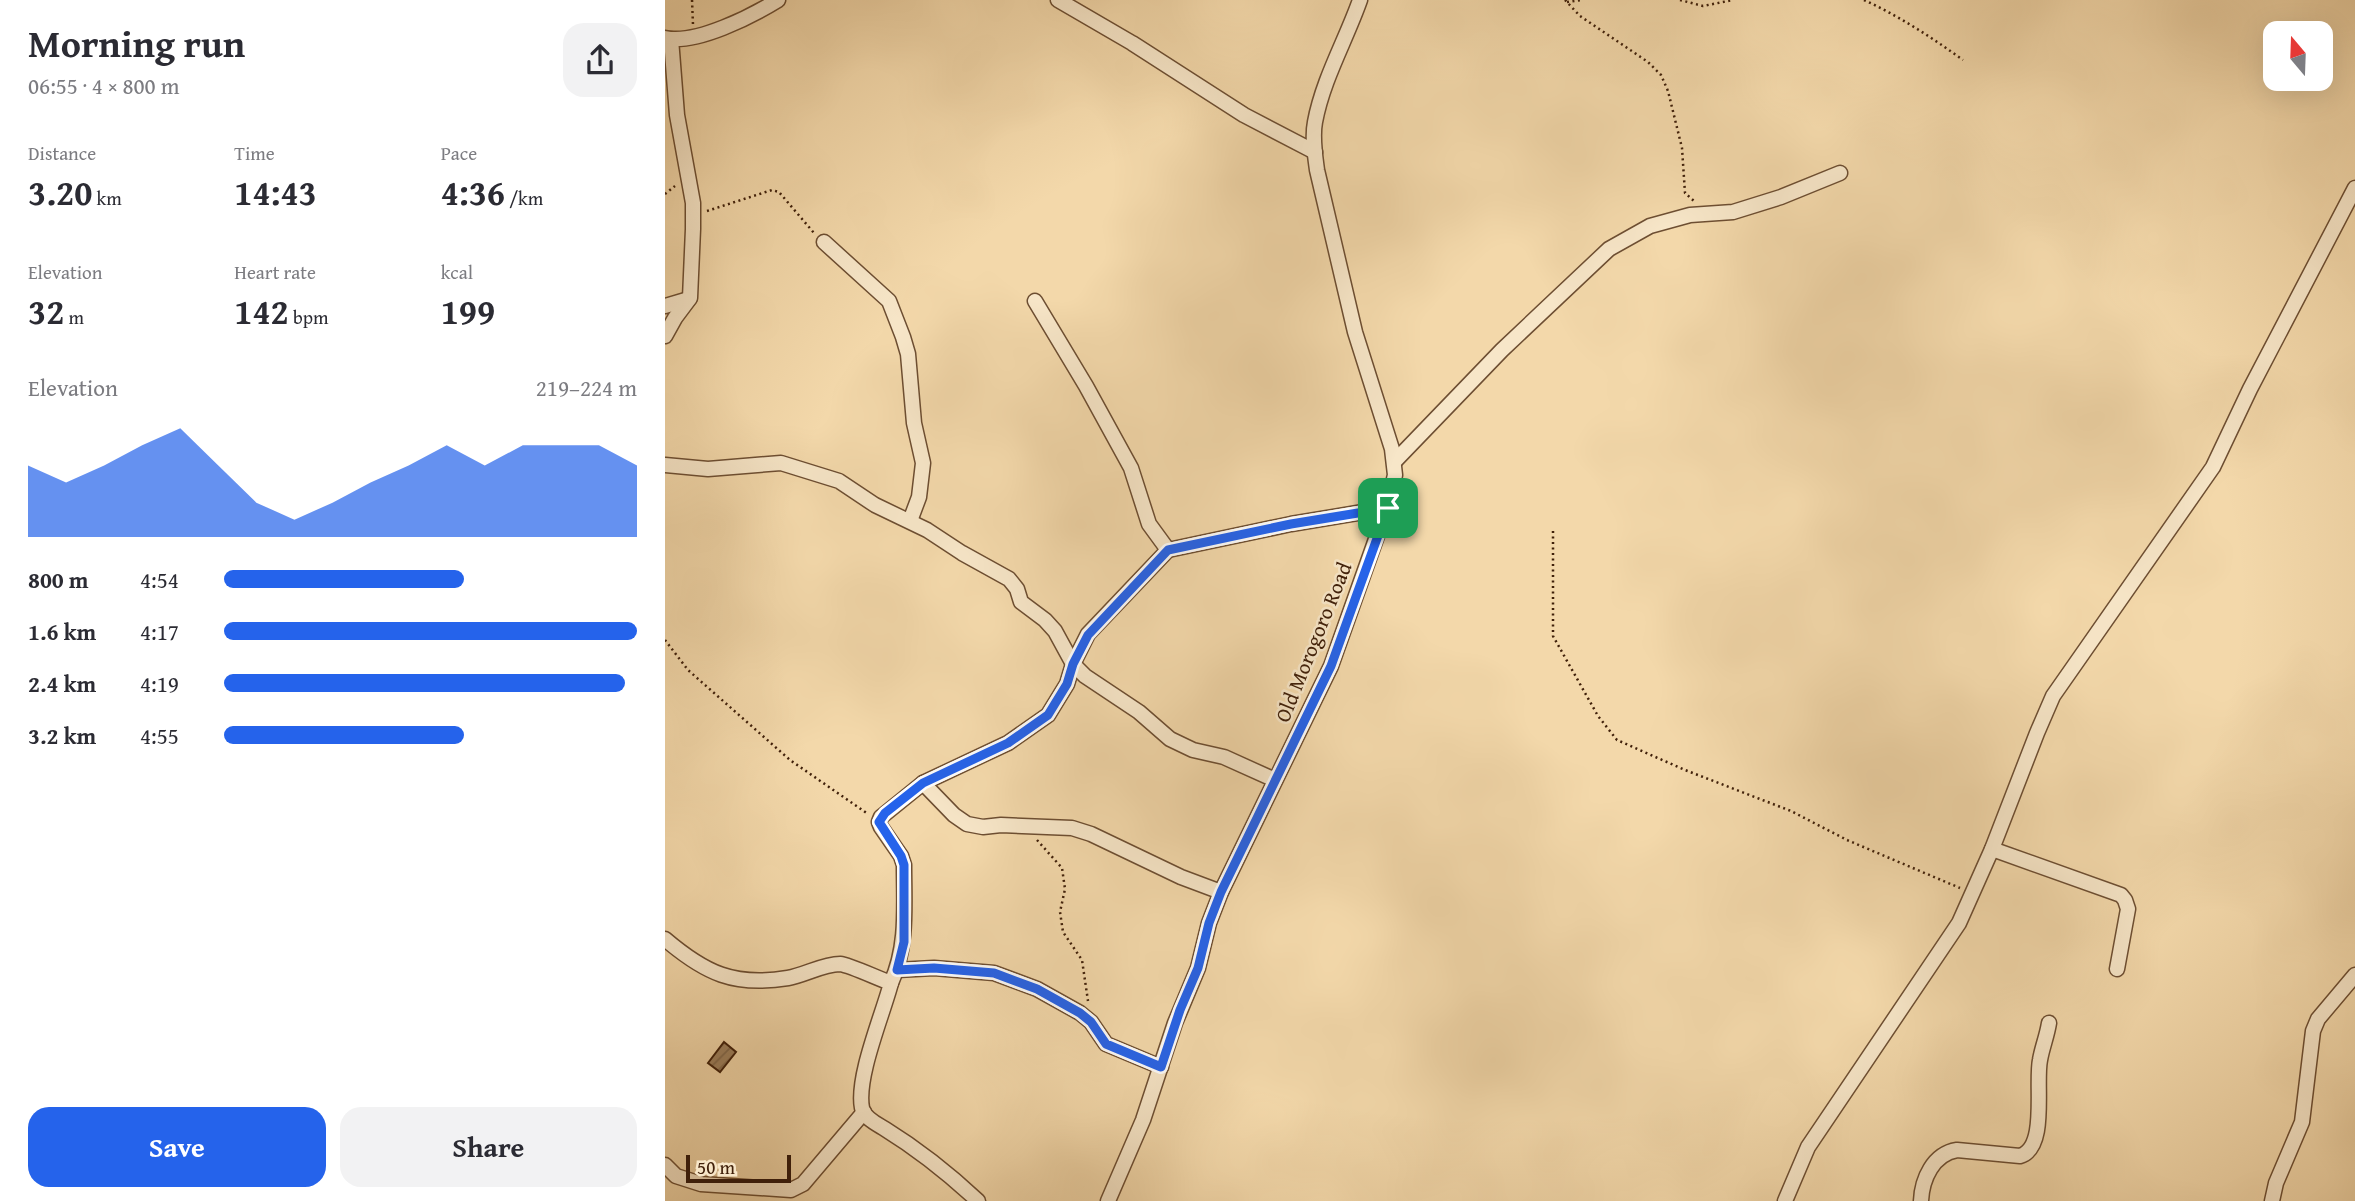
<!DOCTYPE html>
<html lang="en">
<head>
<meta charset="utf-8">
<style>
  :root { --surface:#fff; --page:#f2f2f3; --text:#2b2b33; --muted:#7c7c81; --accent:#2563eb }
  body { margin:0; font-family:"Gentium Book Plus",serif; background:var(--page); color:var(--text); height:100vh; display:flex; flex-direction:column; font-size:26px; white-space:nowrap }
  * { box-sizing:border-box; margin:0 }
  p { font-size:23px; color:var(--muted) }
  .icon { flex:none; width:38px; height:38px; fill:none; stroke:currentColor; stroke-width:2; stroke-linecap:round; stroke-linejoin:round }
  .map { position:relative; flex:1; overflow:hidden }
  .side { display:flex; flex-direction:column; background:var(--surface); width:665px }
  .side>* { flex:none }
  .needle { width:46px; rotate:341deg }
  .fabs { position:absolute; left:1598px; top:21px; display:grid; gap:14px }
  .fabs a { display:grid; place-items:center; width:70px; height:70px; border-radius:14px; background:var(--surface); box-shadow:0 7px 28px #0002; font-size:35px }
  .scale { position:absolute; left:21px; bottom:18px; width:105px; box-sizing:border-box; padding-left:7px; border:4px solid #40200a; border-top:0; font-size:19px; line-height:24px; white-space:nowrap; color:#40200a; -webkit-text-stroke:5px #f7e6c8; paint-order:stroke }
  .pin { position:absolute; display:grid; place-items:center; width:60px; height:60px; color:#fff; margin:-30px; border-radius:14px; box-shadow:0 4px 10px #0006 }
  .round { display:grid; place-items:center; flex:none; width:74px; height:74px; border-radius:21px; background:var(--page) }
  .summary { display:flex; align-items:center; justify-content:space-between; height:119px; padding:0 28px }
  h1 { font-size:38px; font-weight:700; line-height:52px }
  .metrics { display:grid; grid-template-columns:repeat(3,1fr); gap:10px; height:119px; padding:7px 28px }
  .metrics div { display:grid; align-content:center }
  .metrics b { font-size:35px; font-weight:700 }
  .metrics small { font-size:19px; font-weight:400 }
  .metrics p { font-size:19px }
  .chart { height:196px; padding:14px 28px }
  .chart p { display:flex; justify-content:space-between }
  .chart svg { width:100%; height:126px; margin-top:7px; fill:var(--accent); opacity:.7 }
  .button { display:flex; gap:14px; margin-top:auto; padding:14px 28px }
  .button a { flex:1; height:80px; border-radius:21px; background:var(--accent); color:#fff; font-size:28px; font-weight:700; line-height:80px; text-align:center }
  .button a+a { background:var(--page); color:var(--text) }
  ul { padding:0 28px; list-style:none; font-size:23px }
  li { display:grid; grid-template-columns:112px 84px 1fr; align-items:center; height:52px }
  li i { height:18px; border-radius:9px; background:var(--accent) }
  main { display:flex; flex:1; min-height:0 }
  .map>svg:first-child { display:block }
</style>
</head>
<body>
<main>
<section class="side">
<div class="summary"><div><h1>Morning run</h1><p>06:55 · 4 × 800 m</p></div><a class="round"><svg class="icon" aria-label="share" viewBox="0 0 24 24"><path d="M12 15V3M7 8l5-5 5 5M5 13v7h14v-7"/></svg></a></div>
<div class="metrics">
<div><p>Distance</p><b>3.20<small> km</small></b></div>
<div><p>Time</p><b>14:43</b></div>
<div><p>Pace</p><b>4:36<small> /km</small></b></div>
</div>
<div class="metrics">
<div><p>Elevation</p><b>32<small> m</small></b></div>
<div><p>Heart rate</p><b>142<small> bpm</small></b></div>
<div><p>kcal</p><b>199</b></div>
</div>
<div class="chart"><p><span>Elevation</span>219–224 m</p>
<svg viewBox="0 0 160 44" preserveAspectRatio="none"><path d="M0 44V19L10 25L20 19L30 12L40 6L50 19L60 32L70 38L80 32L90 25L100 19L110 12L120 19L130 12L140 12L150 12L160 19V44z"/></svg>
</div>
<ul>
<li><b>800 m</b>4:54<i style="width:58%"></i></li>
<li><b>1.6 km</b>4:17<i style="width:100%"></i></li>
<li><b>2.4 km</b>4:19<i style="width:97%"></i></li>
<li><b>3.2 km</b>4:55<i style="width:58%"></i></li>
</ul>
<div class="button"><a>Save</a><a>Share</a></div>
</section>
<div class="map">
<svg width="1690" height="1201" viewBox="0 0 1690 1201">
  <defs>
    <pattern id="building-hatch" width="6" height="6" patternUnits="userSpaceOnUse" patternTransform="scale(1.75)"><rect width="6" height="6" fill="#9d805d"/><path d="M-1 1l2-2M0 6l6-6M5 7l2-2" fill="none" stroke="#81684b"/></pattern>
  </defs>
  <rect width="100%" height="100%" fill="#f3d8aa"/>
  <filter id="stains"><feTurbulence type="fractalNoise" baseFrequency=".00286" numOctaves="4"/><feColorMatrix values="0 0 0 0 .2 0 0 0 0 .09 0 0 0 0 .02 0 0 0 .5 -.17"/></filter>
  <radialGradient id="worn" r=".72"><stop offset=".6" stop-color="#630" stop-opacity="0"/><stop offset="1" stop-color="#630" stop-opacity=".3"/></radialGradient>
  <!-- building -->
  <polygon fill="url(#building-hatch)" stroke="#40200a" stroke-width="2" points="59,1042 71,1052 55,1072 43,1063"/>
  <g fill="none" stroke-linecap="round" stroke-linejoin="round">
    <defs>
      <g id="minor">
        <polyline points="393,0 467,43 579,115 650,152"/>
        <path d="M0,38C31,45 87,16 113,0"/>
        <polyline points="159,242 224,301 238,337 243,354 249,423 258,463 254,497 245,521"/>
        <polyline points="370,301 421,386 466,468 484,524 503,550 626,524 722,508"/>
        <polyline points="0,306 24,299"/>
        <polyline points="0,336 10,318 25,298 28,229 28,203 12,115 6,39"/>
        <polyline points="730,461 837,350 944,249 985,226 1025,215 1068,212 1116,197 1175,173"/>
        <polyline points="0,465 43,469 116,463 174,481 210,505 262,530 297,553 344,579 352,589 356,602 380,620 390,631 408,664 420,676 474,712 505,739 528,750 559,757 610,780"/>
        <polyline points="258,783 289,815 302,824 318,827 336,825 407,828 426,834 516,877 556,892"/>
        <polyline points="1327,849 1456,895 1460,900 1463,909 1452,969"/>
        <path d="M0,939C40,973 69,987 123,978C140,975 158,964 175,964C185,965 214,979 226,983C218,1014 191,1077 197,1108C199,1118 212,1124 220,1129C254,1150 284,1174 313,1201"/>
        <polyline points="232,970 269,968 329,973 372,989 415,1013 426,1022 441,1044 496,1067"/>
        <path d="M226,983C243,946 239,905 239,865L236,856L216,827L214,822L216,817L258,783L343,743L383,715L402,684L408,664L423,634L503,550"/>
        <polyline points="0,1165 11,1176 36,1184 126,1190 138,1184 199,1112"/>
        <path d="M443,1201L478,1120L510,1023L533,968L544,923L556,892L666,666L722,508L730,475L727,449L690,332L652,170C650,155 647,137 650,122C658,79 681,40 695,0"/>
        <polyline points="1120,1201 1143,1147 1294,923 1327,849 1372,733 1388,696 1548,467 1585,389 1690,188"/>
        <path d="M1256,1201C1257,1179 1268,1154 1292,1150L1355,1156C1383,1148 1370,1084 1375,1060C1377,1048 1382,1036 1384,1023"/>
        <polyline points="1607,1201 1611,1183 1637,1122 1648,1031 1653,1019 1690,975"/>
      </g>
    </defs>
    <!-- minor casing -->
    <use href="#minor" stroke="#6d4e32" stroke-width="17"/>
    <!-- path -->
    <g stroke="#40200a" stroke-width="2.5" stroke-dasharray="2 3.5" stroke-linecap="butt">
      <polyline points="27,0 28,25"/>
      <polyline points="900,0 915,16 983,62 996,75 1003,91 1017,148 1020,193 1029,201"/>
      <polyline points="1015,0 1038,6 1068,0"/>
      <path d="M1199,0C1234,16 1266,37 1298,60"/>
      <polyline points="902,2 917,0"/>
      <polyline points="0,194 10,186"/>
      <polyline points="42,211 107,190 114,192 149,233"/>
      <polyline points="888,531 888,636 933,716 952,740 1020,770 1126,811 1182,840 1295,888"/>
      <polyline points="0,640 23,670 125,760 203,814"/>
      <polyline points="372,840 397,868 400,889 395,912 398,932 417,960 423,1001"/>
    </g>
    <!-- minor -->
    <use href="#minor" stroke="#f7e6c8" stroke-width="14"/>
  </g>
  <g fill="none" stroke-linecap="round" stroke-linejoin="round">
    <defs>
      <polygon id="route" points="723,508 666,666 556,892 544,923 533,968 515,1010 496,1067 441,1044 426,1022 415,1013 372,989 329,973 269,968 232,970 239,942 239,865 236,856 214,822 220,813 258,783 343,743 383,715 402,684 408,664 423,635 503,550 626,524"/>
    </defs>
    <!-- route casing -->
    <use href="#route" stroke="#fff" stroke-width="14"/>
    <!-- route -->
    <use href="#route" stroke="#2563eb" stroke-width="9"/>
  </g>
  <g text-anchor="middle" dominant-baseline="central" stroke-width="5" stroke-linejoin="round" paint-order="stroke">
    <!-- street labels -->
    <g font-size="21" fill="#40200a" stroke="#f7e6c8">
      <text transform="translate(648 642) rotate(-68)">Old Morogoro Road</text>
    </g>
  </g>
  <rect width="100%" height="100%" filter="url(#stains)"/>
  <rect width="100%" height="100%" fill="url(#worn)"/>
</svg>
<div class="fabs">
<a><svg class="needle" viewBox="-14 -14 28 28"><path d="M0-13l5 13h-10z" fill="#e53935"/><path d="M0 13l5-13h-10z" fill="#7c7c81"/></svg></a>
</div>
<div class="scale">50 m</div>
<div class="pin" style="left:723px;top:508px;background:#1e9e55"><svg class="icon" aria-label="arrive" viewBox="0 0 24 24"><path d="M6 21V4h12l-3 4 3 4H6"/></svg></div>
</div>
</main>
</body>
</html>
